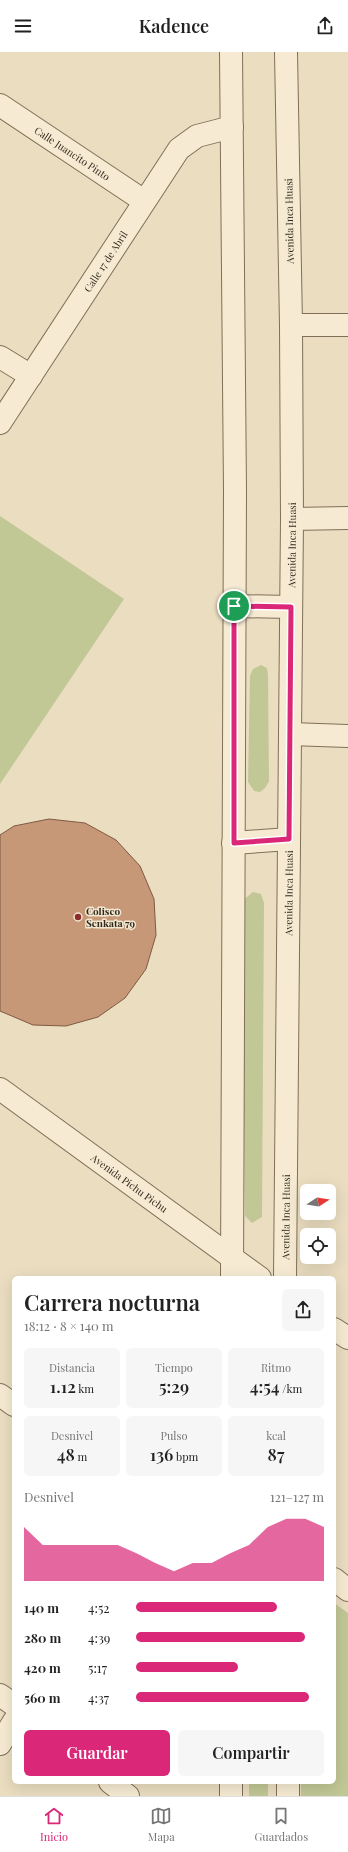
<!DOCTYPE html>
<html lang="es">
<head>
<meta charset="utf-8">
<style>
  :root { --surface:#fff; --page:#f6f6f6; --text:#222; --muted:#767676; --line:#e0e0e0; --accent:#db2777 }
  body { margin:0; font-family:"Playfair Display",serif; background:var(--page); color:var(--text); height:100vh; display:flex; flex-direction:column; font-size:15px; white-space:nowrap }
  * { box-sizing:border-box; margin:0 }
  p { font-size:13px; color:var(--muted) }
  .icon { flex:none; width:22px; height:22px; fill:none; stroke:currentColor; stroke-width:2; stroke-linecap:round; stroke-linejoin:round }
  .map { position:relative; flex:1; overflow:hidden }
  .drawer { position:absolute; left:12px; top:1224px; width:324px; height:508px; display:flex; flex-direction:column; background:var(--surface); border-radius:6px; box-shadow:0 4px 16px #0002 }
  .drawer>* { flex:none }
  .needle { width:26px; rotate:78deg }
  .tools { position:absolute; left:300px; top:1132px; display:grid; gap:8px }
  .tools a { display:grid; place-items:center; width:36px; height:36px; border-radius:6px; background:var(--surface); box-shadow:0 4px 16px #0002; font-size:20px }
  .pin { position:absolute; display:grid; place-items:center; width:34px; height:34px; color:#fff; margin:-17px; border:2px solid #fff; border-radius:50%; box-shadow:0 1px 4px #0007 }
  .round { display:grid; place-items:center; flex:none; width:42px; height:42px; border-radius:6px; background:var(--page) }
  .headline { display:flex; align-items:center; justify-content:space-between; height:68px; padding:0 12px }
  h1 { font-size:22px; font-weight:600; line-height:30px }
  .stats { display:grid; grid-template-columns:repeat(3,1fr); gap:6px; height:68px; padding:4px 12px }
  .stats div { display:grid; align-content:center; border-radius:6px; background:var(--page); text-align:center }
  .stats b { font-size:17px; font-weight:600 }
  .stats small { font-size:11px; font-weight:400 }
  .stats p { font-size:11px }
  .chart { height:112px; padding:8px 12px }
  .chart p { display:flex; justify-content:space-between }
  .chart svg { width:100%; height:72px; margin-top:4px; fill:var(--accent); opacity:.7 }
  .cta { display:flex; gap:8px; margin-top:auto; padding:8px 12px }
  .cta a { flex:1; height:46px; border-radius:6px; background:var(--accent); color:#fff; font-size:16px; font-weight:600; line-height:46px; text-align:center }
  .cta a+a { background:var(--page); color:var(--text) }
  ul { padding:0 12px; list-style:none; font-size:13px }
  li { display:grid; grid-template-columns:64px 48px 1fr; align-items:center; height:30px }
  li i { height:10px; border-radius:5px; background:var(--accent) }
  header { display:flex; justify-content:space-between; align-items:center; height:52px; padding:0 12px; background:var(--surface); font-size:18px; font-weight:600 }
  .menu { display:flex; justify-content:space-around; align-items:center; height:56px; border-top:1px solid var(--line); background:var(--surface); font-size:11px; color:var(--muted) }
  .menu a { display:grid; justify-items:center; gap:2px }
  .menu .on { color:var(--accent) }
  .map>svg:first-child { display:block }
</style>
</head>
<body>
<header><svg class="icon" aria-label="menu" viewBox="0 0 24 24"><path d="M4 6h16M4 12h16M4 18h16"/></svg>Kadence<svg class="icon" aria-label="share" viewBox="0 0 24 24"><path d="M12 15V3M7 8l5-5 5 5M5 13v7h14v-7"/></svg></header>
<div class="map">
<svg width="348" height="1744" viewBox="0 0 348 1744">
  <rect width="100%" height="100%" fill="#eaddc0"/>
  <!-- green -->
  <g fill="#c1c795">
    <polygon points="0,464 124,547 0,732"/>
    <polygon points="261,613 267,616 268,624 269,729 265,736 260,740 254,739 248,730 250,624 253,617"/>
    <polygon points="253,840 261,842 264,851 262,1165 252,1171 245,1164 242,849"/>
    <polygon points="334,1551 348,1561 348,1744 301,1744 301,1730 334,1730"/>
    <rect x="249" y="1730" width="19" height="14"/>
  </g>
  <!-- building -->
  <polygon fill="#c69878" stroke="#7f5941" points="49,767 85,771 116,788 140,814 154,847 156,883 146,917 125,946 98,965 66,974 33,973 0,959 0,783 14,774"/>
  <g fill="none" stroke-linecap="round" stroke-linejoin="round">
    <defs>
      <g id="minor">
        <polyline points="231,0 235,439 232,1226"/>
        <path id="s1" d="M0,53L144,149"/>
        <polyline points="291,273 348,273"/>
        <polyline points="0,305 31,324"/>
        <path id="s2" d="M0,371L179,97L197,84L232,75"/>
        <polyline points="292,467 348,466"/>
        <polyline points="234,554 291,555"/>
        <polyline points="290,682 348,684"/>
        <polyline points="233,791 289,787"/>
        <path id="s3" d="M0,1037L260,1226"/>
        <path id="s4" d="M285,1226L292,467L291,273L286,0"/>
        <polyline points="334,1277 348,1286"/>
        <polyline points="0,1343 14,1353"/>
        <polyline points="334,1527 348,1538"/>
        <polyline points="0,1643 14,1653"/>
        <polyline points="0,1692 14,1669"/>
        <polyline points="110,1730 128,1744"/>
        <polyline points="288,1730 288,1744"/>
        <polyline points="231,1744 231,1730"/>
      </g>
    </defs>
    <!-- minor casing -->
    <use href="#minor" stroke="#816f59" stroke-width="24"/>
    <!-- minor -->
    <use href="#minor" stroke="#f6ebd2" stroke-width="22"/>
  </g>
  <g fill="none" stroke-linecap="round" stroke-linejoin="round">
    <defs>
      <polygon id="route" points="234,554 291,555 289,787 234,791"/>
    </defs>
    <!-- route casing -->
    <use href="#route" stroke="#fff" stroke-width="8"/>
    <!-- route -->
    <use href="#route" stroke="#db2777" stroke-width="5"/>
  </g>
  <!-- markers -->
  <circle fill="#8c2e2f" stroke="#f2e8cf" stroke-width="1.5" cx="78" cy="865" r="4"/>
  <g text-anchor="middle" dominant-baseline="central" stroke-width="3" stroke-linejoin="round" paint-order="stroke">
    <!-- street labels -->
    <g font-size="10" fill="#32271d" stroke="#f2e8cf">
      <text stroke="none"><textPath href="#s1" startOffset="87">Calle Juancito Pinto</textPath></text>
      <text transform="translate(289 169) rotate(-91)">Avenida Inca Huasi</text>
      <text stroke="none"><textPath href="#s2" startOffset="193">Calle 17 de Abril</textPath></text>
      <text stroke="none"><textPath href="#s4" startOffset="733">Avenida Inca Huasi</textPath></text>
      <text stroke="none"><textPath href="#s4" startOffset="385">Avenida Inca Huasi</textPath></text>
      <text stroke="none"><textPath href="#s3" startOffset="160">Avenida Pichu Pichu</textPath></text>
      <text stroke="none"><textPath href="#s4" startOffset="61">Avenida Inca Huasi</textPath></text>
    </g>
    <!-- poi labels -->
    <g font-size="10" font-weight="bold" fill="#32271d" stroke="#f2e8cf" text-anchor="start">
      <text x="86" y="859">Coliseo<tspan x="86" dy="12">Senkata 79</tspan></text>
    </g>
  </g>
</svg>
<div class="tools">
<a><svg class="needle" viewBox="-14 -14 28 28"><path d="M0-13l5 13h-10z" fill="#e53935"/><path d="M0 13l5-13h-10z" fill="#767676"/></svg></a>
<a><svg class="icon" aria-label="locate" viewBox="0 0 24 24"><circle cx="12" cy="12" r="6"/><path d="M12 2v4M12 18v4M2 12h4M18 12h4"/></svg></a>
</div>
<div class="pin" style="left:234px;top:554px;background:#1e9e55"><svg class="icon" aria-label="arrive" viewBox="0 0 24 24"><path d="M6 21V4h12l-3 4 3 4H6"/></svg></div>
<section class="drawer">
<div class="headline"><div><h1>Carrera nocturna</h1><p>18:12 · 8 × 140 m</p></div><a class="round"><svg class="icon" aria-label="share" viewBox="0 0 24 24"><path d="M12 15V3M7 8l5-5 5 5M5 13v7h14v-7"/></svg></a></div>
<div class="stats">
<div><p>Distancia</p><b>1.12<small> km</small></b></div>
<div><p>Tiempo</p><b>5:29</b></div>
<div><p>Ritmo</p><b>4:54<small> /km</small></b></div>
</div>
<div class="stats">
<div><p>Desnivel</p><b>48<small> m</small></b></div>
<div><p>Pulso</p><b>136<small> bpm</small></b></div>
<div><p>kcal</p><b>87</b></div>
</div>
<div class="chart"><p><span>Desnivel</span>121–127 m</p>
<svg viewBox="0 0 160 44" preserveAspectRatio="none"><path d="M0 44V11L10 22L20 22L30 22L40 22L50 22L60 27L70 33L80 38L90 33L100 33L110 27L120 22L130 11L140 6L150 6L160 11V44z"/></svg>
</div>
<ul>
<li><b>140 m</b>4:52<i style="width:75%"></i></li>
<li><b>280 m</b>4:39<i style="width:90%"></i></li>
<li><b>420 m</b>5:17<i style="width:54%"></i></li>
<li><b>560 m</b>4:37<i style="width:92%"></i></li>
</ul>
<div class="cta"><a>Guardar</a><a>Compartir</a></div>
</section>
</div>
<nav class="menu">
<a class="on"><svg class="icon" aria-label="home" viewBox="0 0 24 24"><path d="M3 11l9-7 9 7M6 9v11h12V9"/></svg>Inicio</a>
<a><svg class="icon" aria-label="map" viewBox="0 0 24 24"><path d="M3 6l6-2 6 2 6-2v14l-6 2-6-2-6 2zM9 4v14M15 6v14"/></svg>Mapa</a>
<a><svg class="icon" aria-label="saved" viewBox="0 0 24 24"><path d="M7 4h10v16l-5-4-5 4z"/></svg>Guardados</a>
</nav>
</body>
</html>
